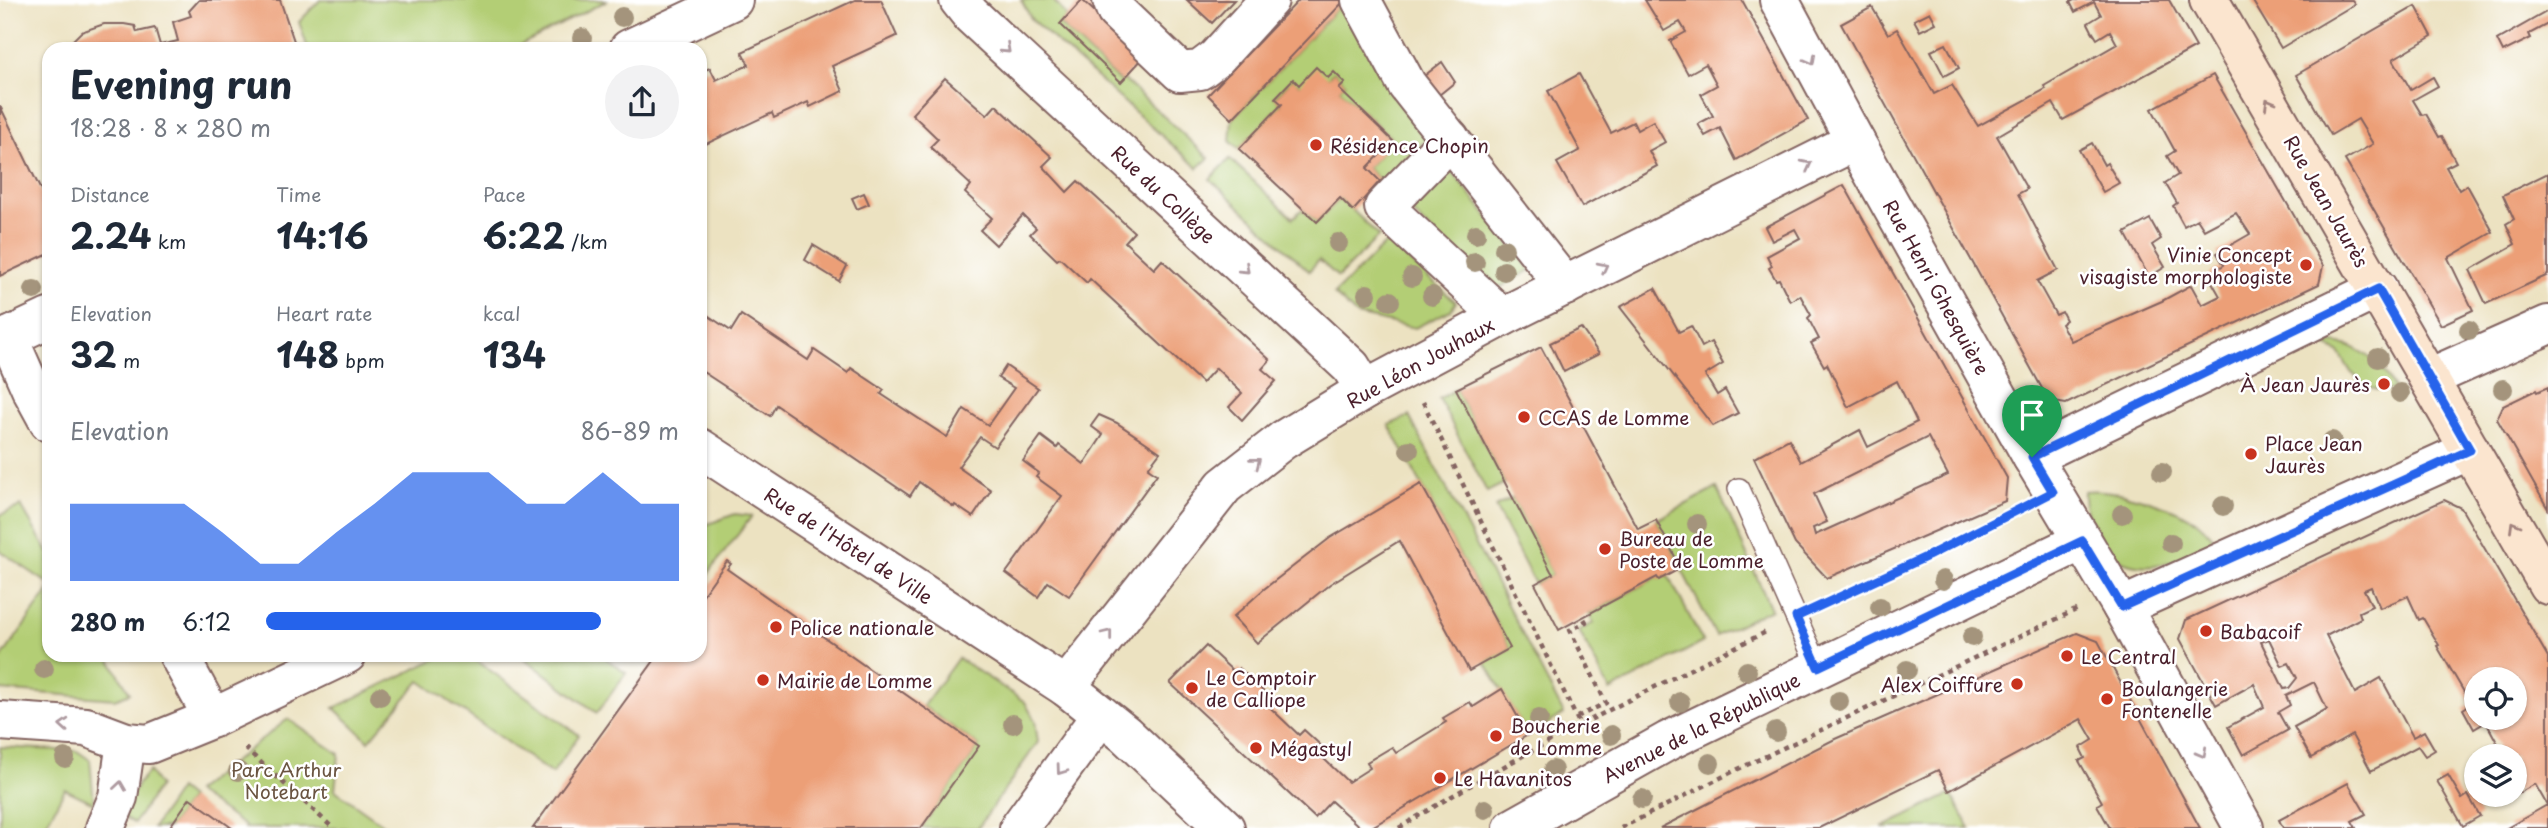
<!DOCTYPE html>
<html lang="en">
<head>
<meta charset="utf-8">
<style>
  :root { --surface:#fff; --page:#f2f2f3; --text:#1f2937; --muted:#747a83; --accent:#2563eb }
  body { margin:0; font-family:"Playpen Sans",sans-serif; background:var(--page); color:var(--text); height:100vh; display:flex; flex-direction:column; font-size:26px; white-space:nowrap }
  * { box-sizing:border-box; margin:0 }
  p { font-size:23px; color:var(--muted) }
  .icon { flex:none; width:38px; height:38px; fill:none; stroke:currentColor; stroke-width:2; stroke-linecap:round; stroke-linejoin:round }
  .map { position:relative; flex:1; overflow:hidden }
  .panel { position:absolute; left:42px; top:42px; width:665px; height:620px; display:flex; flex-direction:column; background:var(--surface); border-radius:21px; box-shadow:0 2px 5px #0004 }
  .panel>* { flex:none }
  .fabs { position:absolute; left:2464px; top:667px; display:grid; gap:14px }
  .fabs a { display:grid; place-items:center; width:63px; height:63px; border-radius:50%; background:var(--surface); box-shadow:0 2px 5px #0004; font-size:35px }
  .pin { position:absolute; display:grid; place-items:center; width:60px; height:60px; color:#fff; margin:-72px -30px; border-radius:50% 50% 50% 0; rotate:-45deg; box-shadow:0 0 7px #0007 }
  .pin .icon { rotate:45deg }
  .round { display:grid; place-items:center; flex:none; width:74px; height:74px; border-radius:37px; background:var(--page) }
  .summary { display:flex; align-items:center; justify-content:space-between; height:119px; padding:0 28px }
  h1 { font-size:38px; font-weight:700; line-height:52px }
  .metrics { display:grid; grid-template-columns:repeat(3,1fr); gap:10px; height:119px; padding:7px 28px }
  .metrics div { display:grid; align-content:center }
  .metrics b { font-size:35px; font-weight:700 }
  .metrics small { font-size:19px; font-weight:400 }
  .metrics p { font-size:19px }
  .chart { height:196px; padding:14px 28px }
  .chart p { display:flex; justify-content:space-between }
  .chart svg { width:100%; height:126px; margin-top:7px; fill:var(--accent); opacity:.7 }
  ul { padding:0 28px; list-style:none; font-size:23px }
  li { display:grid; grid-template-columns:112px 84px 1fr; align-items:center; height:52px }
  li i { height:18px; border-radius:9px; background:var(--accent) }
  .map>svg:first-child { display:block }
</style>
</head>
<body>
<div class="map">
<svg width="2548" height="828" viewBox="0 0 2548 828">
  <rect width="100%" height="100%" fill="#fff"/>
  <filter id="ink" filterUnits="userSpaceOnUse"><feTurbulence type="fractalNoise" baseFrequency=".0143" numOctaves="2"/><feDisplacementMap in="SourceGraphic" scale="14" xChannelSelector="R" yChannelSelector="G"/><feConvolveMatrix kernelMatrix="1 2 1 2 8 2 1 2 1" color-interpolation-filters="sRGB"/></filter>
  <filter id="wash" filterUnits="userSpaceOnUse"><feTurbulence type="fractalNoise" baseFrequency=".00686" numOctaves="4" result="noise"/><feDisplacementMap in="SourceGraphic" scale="28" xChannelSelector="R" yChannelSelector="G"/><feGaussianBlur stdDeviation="1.57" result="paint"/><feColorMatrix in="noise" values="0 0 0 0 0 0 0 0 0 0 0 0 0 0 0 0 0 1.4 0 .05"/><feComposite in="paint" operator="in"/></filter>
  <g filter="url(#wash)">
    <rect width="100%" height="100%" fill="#ece2c1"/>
    <!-- green -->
    <g fill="#b3ce74" stroke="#7e7650" stroke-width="2">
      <polygon points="320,0 608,0 513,49 308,49 299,22"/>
      <polygon points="1021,0 1053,0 1067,16 1060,25 1120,82 1123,79 1209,158 1198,168 1032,20"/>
      <polygon points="1345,0 1431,134 1385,185 1367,168 1393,140 1339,89 1345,83 1334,72 1328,78 1299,85 1292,80 1275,97 1282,104 1239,149 1230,141 1232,119"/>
      <polygon points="1230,159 1293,218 1302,209 1317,222 1340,198 1379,236 1338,277 1319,260 1309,271 1210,179"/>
      <polygon points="1445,163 1531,270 1492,292 1402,202"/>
      <polygon points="1387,242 1456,302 1451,310 1415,328 1356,315 1334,294"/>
      <path d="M2319,343C2357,340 2378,359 2395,390H2377L2367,387L2351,372L2339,352Z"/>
      <polygon points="1456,389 1505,483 1487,492 1439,399"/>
      <polygon points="1409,416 1564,714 1528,735 1485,662 1510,648 1389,425"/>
      <polygon points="1717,488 1771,609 1716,636 1656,520"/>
      <path d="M2084,491C2116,487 2184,508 2207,530C2211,534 2213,539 2216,544C2185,558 2138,581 2108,551C2103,546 2100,538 2097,532C2089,517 2083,508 2084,491Z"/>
      <polygon points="1513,498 1553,574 1535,584 1495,507"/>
      <polygon points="21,506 49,554 49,584 0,551 0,515"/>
      <polygon points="735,514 752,516 700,584 700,527"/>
      <polygon points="1668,575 1703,642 1610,691 1579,631 1593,623 1589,614 1657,577 1659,579"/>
      <polygon points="49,590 49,654 107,655 130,693 115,699 0,690 0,660"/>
      <polygon points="446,654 469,655 579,735 552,774 420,681 369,741 334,708"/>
      <polygon points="520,655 601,655 626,673 597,713"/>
      <polygon points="958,658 1025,702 1035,721 1038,742 978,828 921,828 979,746 923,706"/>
      <polygon points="288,719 339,754 335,790 388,828 244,828 245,826 195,792"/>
      <polygon points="0,747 77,751 90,760 94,803 65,789 44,828 0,828"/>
      <polygon points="149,771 159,786 134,823 121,816 139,782"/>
      <polygon points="179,789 190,798 169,828 153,828"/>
      <polygon points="1951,794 1970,828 1882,828"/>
    </g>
    <g id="blocks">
      <!-- building -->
      <g fill="#ec9f77" fill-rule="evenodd">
        <polygon points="199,0 280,0 296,47 289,49 69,49 68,45 81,32 104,24 124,24 135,26 137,32 155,28 160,45 178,41 173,22 191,16 189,11"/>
        <polygon points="855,0 881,0 897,36 832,66 843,91 810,107 808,102 774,118 772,113 706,144 700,131 700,72 710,68 716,80 749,65 742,52"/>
        <polygon points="1082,0 1144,57 1121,82 1060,24"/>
        <polygon points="1187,0 1234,0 1212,23"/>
        <polygon points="1299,0 1345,0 1232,119 1208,95"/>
        <polygon points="1645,0 1742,0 1808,120 1736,160 1720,128 1705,136 1698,124 1713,116 1701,94 1717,85 1706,64 1688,74 1670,41 1686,32 1680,22 1664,31"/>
        <polygon points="2074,0 2169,0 2196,47 2063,120 2053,103 1997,136 2027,189 2018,194 2058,270 2037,281 2056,315 2062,312 2066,320 2061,324 2071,341 2162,301 2191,285 2202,305 2220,296 2208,275 2224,265 2217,253 2250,234 2236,213 2204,230 2197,219 2184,226 2173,206 2177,203 2165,183 2178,175 2167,156 2175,151 2152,109 2213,75 2323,266 2319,284 2066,404 2049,401 1841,24 1872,7 1888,34 1897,29 1934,94 1952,85 1978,126 2046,89 2044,86 2117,44 2110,31 2097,39 2092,31 2088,23 2101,15 2094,2 2075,12 2070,2"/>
        <polygon points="2252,0 2352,0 2355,4 2281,48"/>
        <polygon points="2416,6 2432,36 2393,59 2411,90 2433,77 2438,86 2413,100 2422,115 2426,114 2439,137 2442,136 2456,162 2446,167 2459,190 2467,185 2493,232 2448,258 2473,310 2441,325 2345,160 2373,144 2358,119 2331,135 2296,75"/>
        <polygon points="2548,11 2548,24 2529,34 2531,38 2503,52 2497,40"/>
        <polygon points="1930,12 1936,23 1920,31 1914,20"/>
        <polygon points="1946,44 1959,68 1944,76 1931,51"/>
        <polygon points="1442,62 1455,82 1439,95 1419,80"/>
        <polygon points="1316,67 1328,78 1334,72 1345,83 1339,89 1393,141 1367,168 1380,181 1353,211 1340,198 1317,222 1239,149 1282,104 1275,98 1293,79 1299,85"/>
        <polygon points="1579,74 1611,133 1633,122 1637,130 1653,121 1665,142 1649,151 1657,166 1582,207 1557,163 1580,150 1548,91"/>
        <polygon points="945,78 987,115 996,105 1052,157 1043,166 1067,192 1078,181 1134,232 1125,242 1154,269 1162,260 1270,360 1262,369 1276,381 1242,420 1229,407 1242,393 1216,368 1202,383 1090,279 1087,283 1060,258 1057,260 1030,234 1036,228 1023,215 996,245 980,230 992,218 965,193 971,185 930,147 938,139 912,114"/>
        <polygon points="0,106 49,207 49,253 0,276"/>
        <polygon points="2092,143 2104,165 2107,163 2119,183 2103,192 2079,150"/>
        <polygon points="2548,173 2548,275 2486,304 2470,270 2515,244 2506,224 2514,219 2503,195"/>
        <path d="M1844,185L2007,478L2005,501L1827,578L1795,544L1754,458L1789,439L1801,462L1860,430L1868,447L1917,422L1897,381L1848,407L1827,364L1824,366L1811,343L1819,339L1808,318L1811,315L1800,295L1790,301L1779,279L1776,280L1769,268L1772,266L1767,256L1800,238L1795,229L1772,241L1765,227ZM1928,437L1948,475L1815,535L1813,528L1827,522L1814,494Z"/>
        <polygon points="864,193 869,204 857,209 852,198"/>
        <polygon points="2150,219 2161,239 2152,245 2165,267 2149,277 2125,233"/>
        <polygon points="813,245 847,266 839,281 805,260"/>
        <polygon points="1655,288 1679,332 1691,326 1702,347 1711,342 1723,364 1705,375 1717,395 1725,390 1738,413 1713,426 1620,307"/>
        <polygon points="700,310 731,331 741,315 808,360 814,350 848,373 851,368 884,390 881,394 947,437 964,409 988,425 1014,388 998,378 1006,366 1038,388 995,447 980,437 958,467 991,490 973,517 955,505 954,507 919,482 910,496 776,405 770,416 700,370"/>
        <polygon points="1581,328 1599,354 1564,372 1550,343"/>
        <polygon points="1541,347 1638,529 1656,520 1681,568 1659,580 1657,577 1559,630 1535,584 1553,574 1551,571 1456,389"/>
        <polygon points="2548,387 2548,509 2497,419 2503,406 2536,390 2537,392"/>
        <polygon points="1099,415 1117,423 1160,452 1148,468 1157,474 1069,596 1048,582 1038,597 1006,573 1062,496 1036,477 1039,473 1023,461 1041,436 1057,448 1059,445 1084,464 1103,435 1091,426"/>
        <polygon points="1421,484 1510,648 1469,671 1399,541 1330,584 1257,643 1233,617 1264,589 1330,538"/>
        <path d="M2444,500L2461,508L2548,657V828H2507L2547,805L2535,784L2519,793L2515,786V756H2497L2493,750L2499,746L2486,722L2474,729L2463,709L2471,704L2437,646L2439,645L2423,618L2419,620L2408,596L2380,608L2371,587L2364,590L2372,606L2359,612L2361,618L2326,636L2355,693L2381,678L2413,737L2424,731L2435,750L2425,756L2418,746L2371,771L2352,735L2311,758L2294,727L2327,709L2314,682L2286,696L2290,705L2278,712L2288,730L2243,755L2228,727L2264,707L2254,684L2216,705L2180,639L2186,620ZM2269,639L2282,666L2289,663L2297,678L2289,688L2284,689L2261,642ZM2476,679H2515V718H2476Z"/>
        <polygon points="727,561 731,564 727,569 979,746 921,828 533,828 659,654 700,654 700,599"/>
        <polygon points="2077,633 2098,641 2200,828 2110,828 2097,805 2102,802 2079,761 2085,758 2080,748 2093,740 2081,719 1949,791 1938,770 1819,828 1660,828 1835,739"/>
        <polygon points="1206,646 1235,673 1239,668 1264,692 1259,697 1299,735 1304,730 1328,752 1322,757 1348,782 1370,768 1367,762 1392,747 1396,753 1446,722 1443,718 1470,702 1473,707 1502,689 1528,735 1370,828 1361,828 1331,801 1315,818 1170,683"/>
        <polygon points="2448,775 2462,799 2468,795 2480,816 2463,826 2437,781"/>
        <polygon points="2348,783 2366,814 2352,821 2356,828 2283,828 2279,820"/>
        <polygon points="190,798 232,828 169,828"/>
      </g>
    </g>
  </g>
  <g filter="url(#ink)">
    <use href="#blocks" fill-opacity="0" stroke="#836360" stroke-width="2"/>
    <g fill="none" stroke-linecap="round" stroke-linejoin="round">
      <defs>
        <polyline id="lane" points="1739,489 1818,667"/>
        <g id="street">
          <polyline points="959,0 971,15 1351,367 1365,390"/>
          <polyline points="1112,0 1116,11 1180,72 1200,70 1216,58 1269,0"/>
          <polyline points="1361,0 1407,85 1565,286"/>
          <polyline points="1779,0 1855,141 2032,457 2122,607 2244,828"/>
          <polyline points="629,49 733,0"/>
          <polyline points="1450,139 1384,207 1502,317"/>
          <polyline points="8,337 31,389 49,422"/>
          <polyline points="0,341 49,318"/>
          <polyline points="2429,378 2548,325"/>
          <polyline points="700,448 1066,687 1125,734 1225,828"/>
          <polyline points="2032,457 2378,289"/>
          <polyline points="2122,607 2470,450"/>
          <polyline points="178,654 213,718"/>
          <polyline points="1066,687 1224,486 1283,440 1365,390 1502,317 1855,141"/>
          <polyline points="0,721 86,727 126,742 149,744 213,718 347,654"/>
          <polyline points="105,828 118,797 126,742"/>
          <polyline points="1019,828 1101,715"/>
          <polyline points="1513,828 1668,741 2082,541"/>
        </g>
        <polyline id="secondary" points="2209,0 2548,585"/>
      </defs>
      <!-- lane casing -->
      <use href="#lane" stroke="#836360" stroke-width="24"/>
      <!-- street casing -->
      <use href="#street" stroke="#836360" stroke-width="42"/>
      <!-- secondary casing -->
      <use href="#secondary" stroke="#836360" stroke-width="42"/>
      <!-- path -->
      <g stroke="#836360" stroke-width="4.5" stroke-dasharray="5 5" stroke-linecap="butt">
        <polyline points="1423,402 1580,725"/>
        <polyline points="1824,604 2018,510"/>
        <polyline points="1577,717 1606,703 1570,630 1586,622 1583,617"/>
        <polyline points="245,748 333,828"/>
        <path d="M1399,828C1518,754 1643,692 1768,631"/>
        <polyline points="1621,828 1732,772 2078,609"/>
      </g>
      <!-- lane -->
      <use href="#lane" stroke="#fff" stroke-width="21"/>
      <!-- street -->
      <use href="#street" stroke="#fff" stroke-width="38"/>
      <!-- secondary -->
      <use href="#secondary" stroke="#fbe5cf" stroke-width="38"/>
    </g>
    <!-- trees -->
    <g fill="#a4947b">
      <circle cx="622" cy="17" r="10"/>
      <circle cx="582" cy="38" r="10"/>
      <circle cx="1476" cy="234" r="10"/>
      <circle cx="1338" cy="243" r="10"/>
      <circle cx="1504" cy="249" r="10"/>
      <circle cx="1475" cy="262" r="10"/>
      <circle cx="1504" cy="271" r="10"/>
      <circle cx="1412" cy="277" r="10"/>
      <circle cx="34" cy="290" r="10"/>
      <circle cx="1367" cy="294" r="10"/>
      <circle cx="1432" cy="296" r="10"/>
      <circle cx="1390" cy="301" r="10"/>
      <circle cx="2469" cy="330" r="10"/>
      <circle cx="2378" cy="358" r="10"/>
      <circle cx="2503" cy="389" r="10"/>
      <circle cx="2400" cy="393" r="10"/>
      <circle cx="2332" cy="441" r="10"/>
      <circle cx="1409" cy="450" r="10"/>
      <circle cx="2162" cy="472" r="10"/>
      <circle cx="2223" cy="506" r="10"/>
      <circle cx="2122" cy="514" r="10"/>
      <circle cx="1697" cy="524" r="10"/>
      <circle cx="2171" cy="543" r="10"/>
      <circle cx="1943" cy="580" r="10"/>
      <circle cx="1880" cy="607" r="10"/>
      <circle cx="1972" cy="637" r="10"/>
      <circle cx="44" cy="669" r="10"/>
      <circle cx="1907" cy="670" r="10"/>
      <circle cx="1747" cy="671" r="10"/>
      <circle cx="380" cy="696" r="10"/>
      <circle cx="1839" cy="701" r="10"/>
      <circle cx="1680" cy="702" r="10"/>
      <circle cx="1539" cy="719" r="10"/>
      <circle cx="1013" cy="724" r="10"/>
      <circle cx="1776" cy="732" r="10"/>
      <circle cx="1611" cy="735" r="10"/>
      <circle cx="65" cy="758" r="10"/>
      <circle cx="1710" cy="763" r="10"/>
      <circle cx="1553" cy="770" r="10"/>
      <circle cx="238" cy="771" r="10"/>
      <circle cx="1642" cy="799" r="10"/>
      <circle cx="1485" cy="809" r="10"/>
    </g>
    <!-- one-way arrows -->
    <defs><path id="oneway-chevron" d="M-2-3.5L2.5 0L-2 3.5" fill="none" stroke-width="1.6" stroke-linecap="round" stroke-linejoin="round" transform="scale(1.75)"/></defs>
    <g stroke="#ae9aa0">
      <use href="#oneway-chevron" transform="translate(1006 49) rotate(43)"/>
      <use href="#oneway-chevron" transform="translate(1811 60) rotate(62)"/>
      <use href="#oneway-chevron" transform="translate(1807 165) rotate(-27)"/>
      <use href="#oneway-chevron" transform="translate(1603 267) rotate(-27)"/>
      <use href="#oneway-chevron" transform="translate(1245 269) rotate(43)"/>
      <use href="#oneway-chevron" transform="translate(1256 462) rotate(-38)"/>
      <use href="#oneway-chevron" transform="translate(1108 634) rotate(-52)"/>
      <use href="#oneway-chevron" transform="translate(64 725) rotate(-176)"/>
      <use href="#oneway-chevron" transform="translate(2202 753) rotate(61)"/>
      <use href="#oneway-chevron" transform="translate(1061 770) rotate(126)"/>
      <use href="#oneway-chevron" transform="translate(120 786) rotate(-82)"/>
    </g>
    <g stroke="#a2827d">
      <use href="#oneway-chevron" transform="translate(2269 103) rotate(-120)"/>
      <use href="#oneway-chevron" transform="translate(2514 526) rotate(-120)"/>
    </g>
  </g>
  <g fill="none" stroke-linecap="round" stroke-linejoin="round" filter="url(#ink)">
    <defs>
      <polygon id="route" points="2378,289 2470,450 2122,607 2082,541 1818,667 1796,617 1928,556 2053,492 2032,457"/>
    </defs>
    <!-- route casing -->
    <use href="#route" stroke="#fff" stroke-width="14"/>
    <!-- route -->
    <use href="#route" stroke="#2563eb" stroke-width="9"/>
  </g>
  <!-- markers -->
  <g fill="#c8321e" stroke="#fff" stroke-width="2.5">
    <circle cx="1316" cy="145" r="7"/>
    <circle cx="2306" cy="265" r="7"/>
    <circle cx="2384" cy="384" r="7"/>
    <circle cx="1524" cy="417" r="7"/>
    <circle cx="2251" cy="454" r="7"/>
    <circle cx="1605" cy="549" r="7"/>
    <circle cx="776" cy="627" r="7"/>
    <circle cx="2206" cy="631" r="7"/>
    <circle cx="2067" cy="656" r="7"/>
    <circle cx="763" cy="680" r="7"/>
    <circle cx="2017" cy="684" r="7"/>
    <circle cx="1192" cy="688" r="7"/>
    <circle cx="2107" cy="699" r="7"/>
    <circle cx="1496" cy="736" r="7"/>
    <circle cx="1256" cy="748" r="7"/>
    <circle cx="1440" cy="778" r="7"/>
  </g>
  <g text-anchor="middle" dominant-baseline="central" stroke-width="5" stroke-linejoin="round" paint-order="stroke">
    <!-- poi labels -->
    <g font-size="19" fill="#4a1f2b" stroke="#fff" text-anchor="start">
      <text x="1330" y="145">Résidence Chopin</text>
      <text x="2292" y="254" text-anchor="end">Vinie Concept<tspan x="2292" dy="22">visagiste morphologiste</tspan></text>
      <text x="2370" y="384" text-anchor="end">À Jean Jaurès</text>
      <text x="1538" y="417">CCAS de Lomme</text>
      <text x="2265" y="443">Place Jean<tspan x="2265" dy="22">Jaurès</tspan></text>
      <text x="1619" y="538">Bureau de<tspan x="1619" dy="22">Poste de Lomme</tspan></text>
      <text x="790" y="627">Police nationale</text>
      <text x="2220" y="631">Babacoif</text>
      <text x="2081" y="656">Le Central</text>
      <text x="1206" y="677">Le Comptoir<tspan x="1206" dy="22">de Calliope</tspan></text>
      <text x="777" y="680">Mairie de Lomme</text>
      <text x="2003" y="684" text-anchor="end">Alex Coiffure</text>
      <text x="2121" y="688">Boulangerie<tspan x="2121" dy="22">Fontenelle</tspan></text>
      <text x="1510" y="725">Boucherie<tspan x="1510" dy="22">de Lomme</tspan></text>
      <text x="1270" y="748">Mégastyl</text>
      <text x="1454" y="778">Le Havanitos</text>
    </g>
    <!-- street labels -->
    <g font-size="19" fill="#4a1f2b" stroke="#fff">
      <text transform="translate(1164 194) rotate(43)">Rue du Collège</text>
      <text transform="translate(2327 201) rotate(60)">Rue Jean Jaurès</text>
      <text transform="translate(1937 287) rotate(61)">Rue Henri Ghesquière</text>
      <text transform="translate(1420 362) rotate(-29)">Rue Léon Jouhaux</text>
      <text transform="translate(849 545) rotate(33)">Rue de l'Hôtel de Ville</text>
      <text transform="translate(1701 727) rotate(-27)">Avenue de la République</text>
    </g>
    <!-- park labels -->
    <g font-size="19" fill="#6a5441" stroke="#fff">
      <text x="286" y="769">Parc Arthur<tspan x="286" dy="22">Notebart</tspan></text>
    </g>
  </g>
</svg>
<div class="fabs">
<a><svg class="icon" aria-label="locate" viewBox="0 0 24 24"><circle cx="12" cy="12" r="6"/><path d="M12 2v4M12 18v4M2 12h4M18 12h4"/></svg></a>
<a><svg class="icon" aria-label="layers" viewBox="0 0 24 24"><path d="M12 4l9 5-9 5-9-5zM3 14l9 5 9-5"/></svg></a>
</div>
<div class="pin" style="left:2032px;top:457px;background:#1e9e55"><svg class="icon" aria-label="arrive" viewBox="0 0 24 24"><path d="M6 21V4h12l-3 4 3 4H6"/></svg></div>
<section class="panel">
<div class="summary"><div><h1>Evening run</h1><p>18:28 · 8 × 280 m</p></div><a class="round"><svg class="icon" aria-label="share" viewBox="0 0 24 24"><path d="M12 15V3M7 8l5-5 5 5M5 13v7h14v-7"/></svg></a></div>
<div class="metrics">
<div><p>Distance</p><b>2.24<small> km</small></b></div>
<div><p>Time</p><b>14:16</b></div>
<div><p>Pace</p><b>6:22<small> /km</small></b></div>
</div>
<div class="metrics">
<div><p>Elevation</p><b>32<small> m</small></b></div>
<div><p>Heart rate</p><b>148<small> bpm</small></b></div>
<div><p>kcal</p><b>134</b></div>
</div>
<div class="chart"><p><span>Elevation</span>86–89 m</p>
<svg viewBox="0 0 160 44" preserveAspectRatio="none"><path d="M0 44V17L10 17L20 17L30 17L40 27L50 38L60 38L70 27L80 17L90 6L100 6L110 6L120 17L130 17L140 6L150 17L160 17V44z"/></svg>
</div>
<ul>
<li><b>280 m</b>6:12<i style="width:81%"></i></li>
</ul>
</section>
</div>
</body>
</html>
